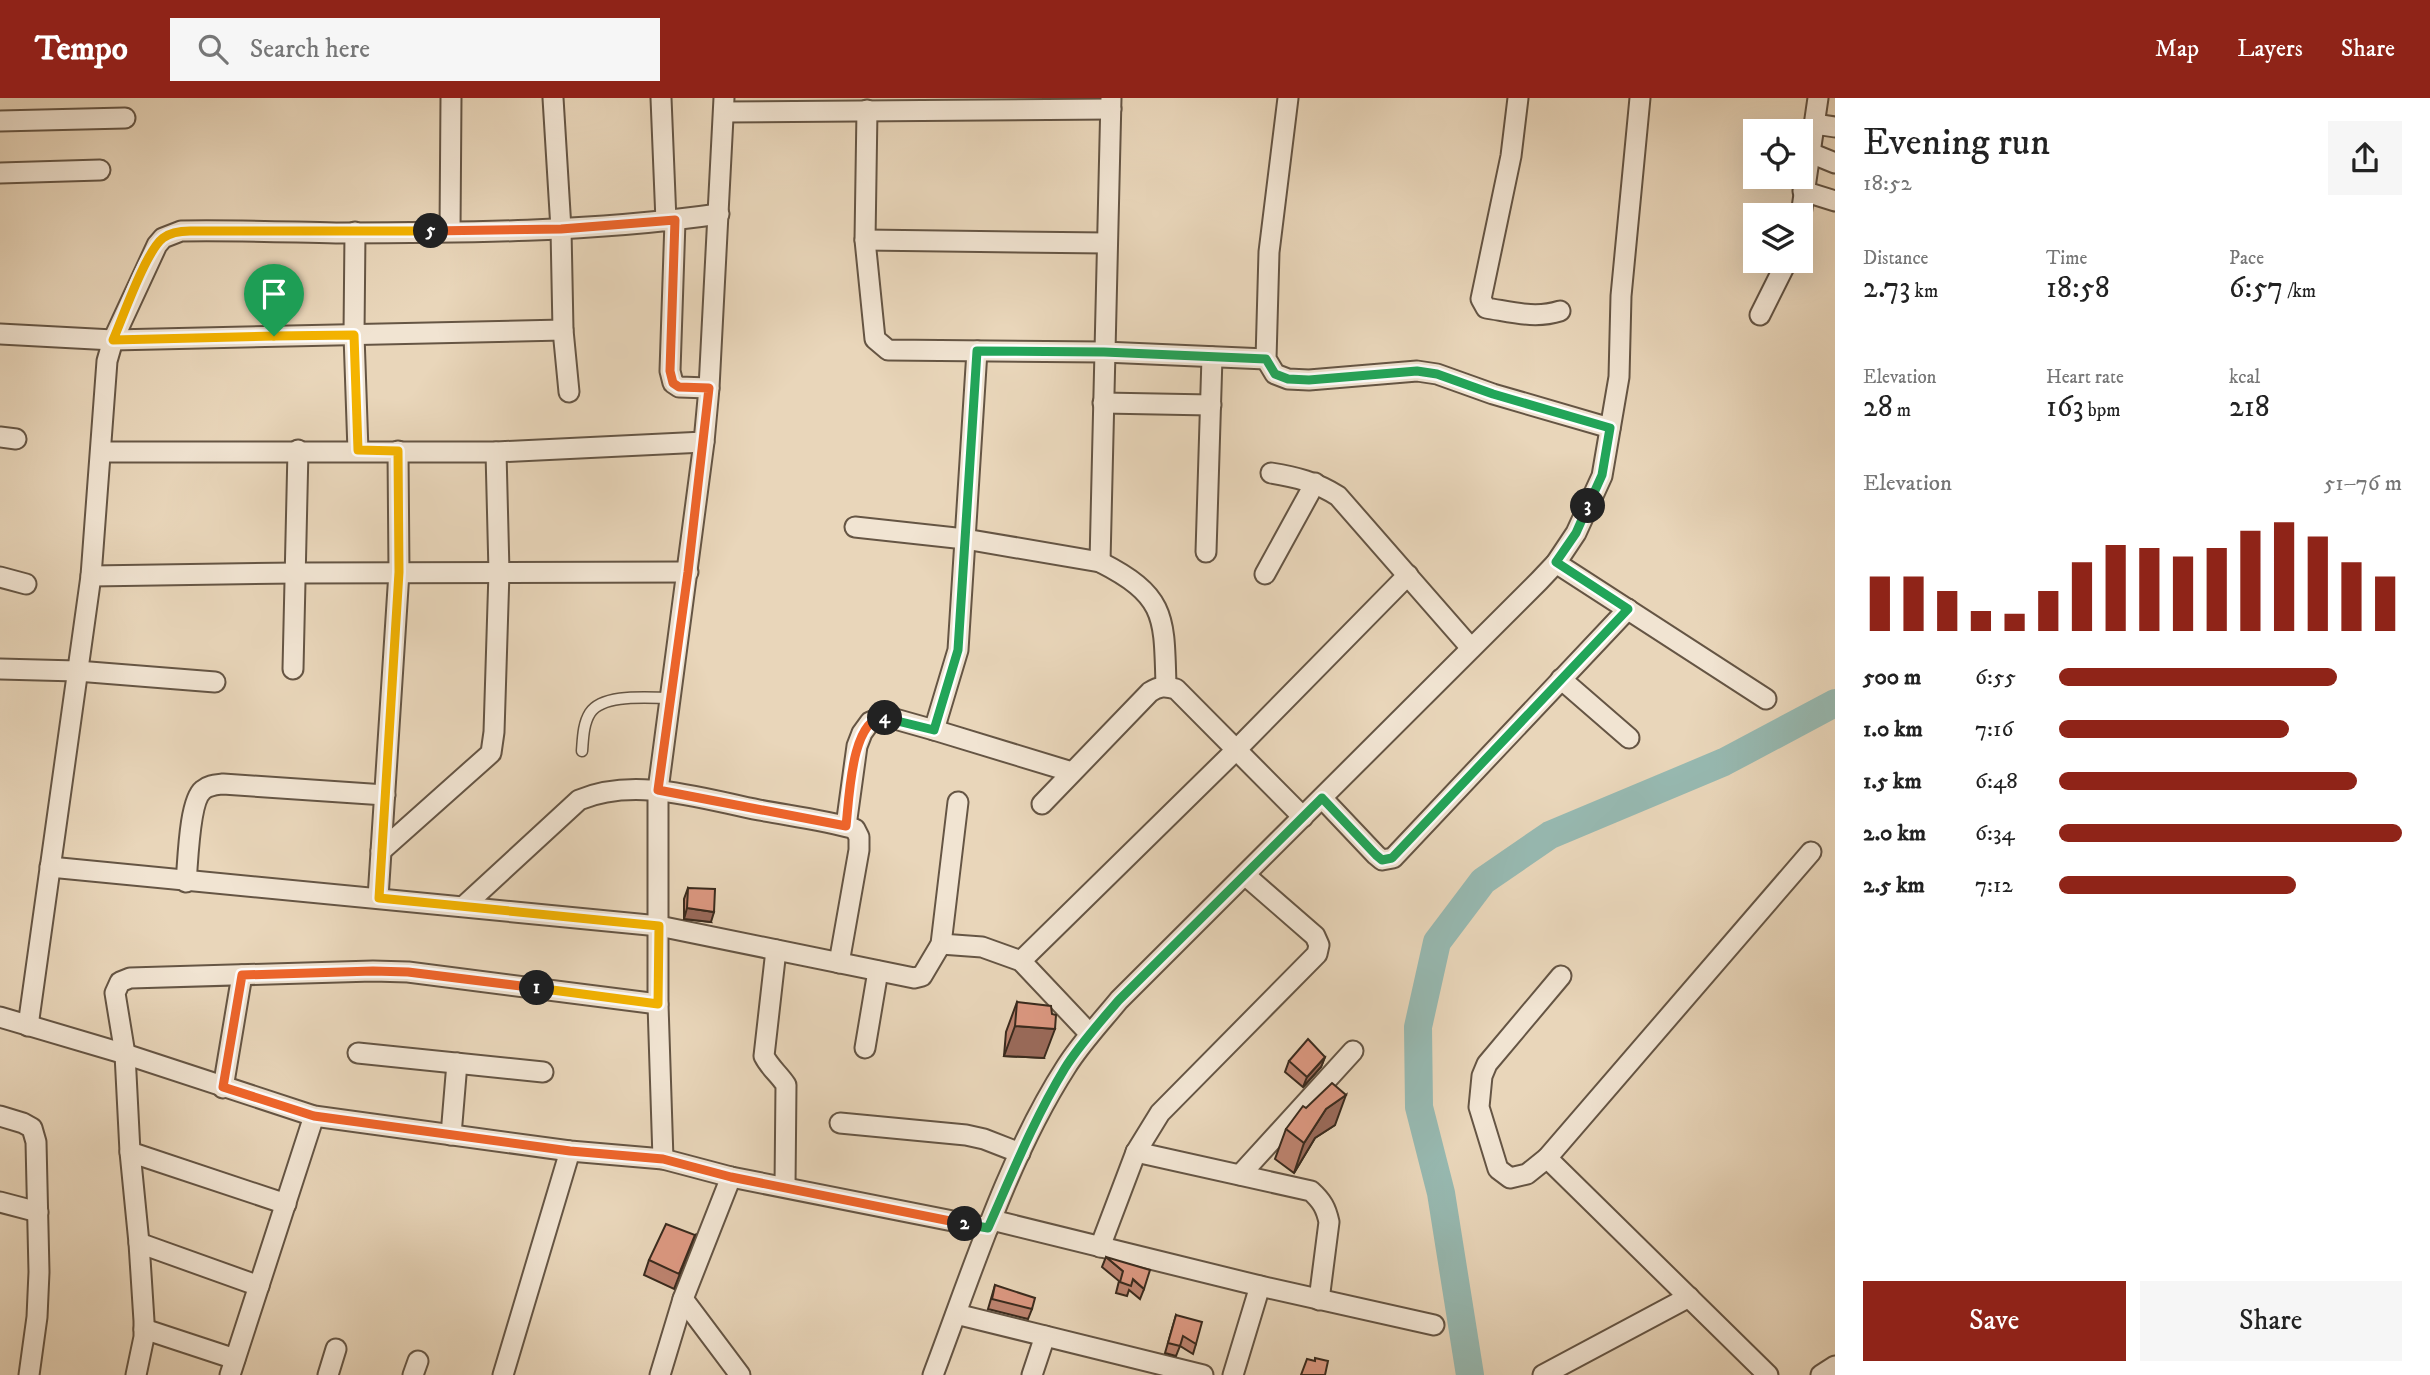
<!DOCTYPE html>
<html lang="en">
<head>
<meta charset="utf-8">
<style>
  :root { --surface:#fff; --page:#f6f6f6; --text:#222; --muted:#767676; --accent:#8f2418 }
  body { margin:0; font-family:"IM FELL DW Pica",serif; background:var(--page); color:var(--text); height:100vh; display:flex; flex-direction:column; font-size:26px; white-space:nowrap }
  * { box-sizing:border-box; margin:0 }
  p { font-size:23px; color:var(--muted) }
  .icon { flex:none; width:38px; height:38px; fill:none; stroke:currentColor; stroke-width:2; stroke-linecap:round; stroke-linejoin:round }
  .map { position:relative; flex:1; overflow:hidden }
  .panel { display:flex; flex-direction:column; background:var(--surface); width:595px }
  .panel>* { flex:none }
  .tools { position:absolute; left:1743px; top:21px; display:grid; gap:14px }
  .tools a { display:grid; place-items:center; width:70px; height:70px; border-radius:0px; background:var(--surface); box-shadow:0 7px 28px #0002; font-size:35px }
  .pin { position:absolute; display:grid; place-items:center; width:60px; height:60px; color:#fff; margin:-72px -30px; border-radius:50% 50% 50% 0; rotate:-45deg; box-shadow:0 0 7px #0007 }
  .pin .icon { rotate:45deg }
  .km { position:absolute; width:35px; height:35px; margin:-18px; border-radius:50%; background:#222; color:#fff; font-size:19px; line-height:35px; text-align:center }
  .round { display:grid; place-items:center; flex:none; width:74px; height:74px; border-radius:0px; background:var(--page) }
  .head { display:flex; align-items:center; justify-content:space-between; height:119px; padding:0 28px }
  h1 { font-size:38px; font-weight:600; line-height:52px }
  .stats { display:grid; grid-template-columns:repeat(3,1fr); gap:10px; height:119px; padding:7px 28px }
  .stats div { display:grid; align-content:center }
  .stats b { font-size:30px; font-weight:600 }
  .stats small { font-size:19px; font-weight:400 }
  .stats p { font-size:19px }
  .chart { height:196px; padding:14px 28px }
  .chart p { display:flex; justify-content:space-between }
  .chart svg { width:100%; height:126px; margin-top:7px; stroke:var(--accent); stroke-width:6 }
  .button { display:flex; gap:14px; margin-top:auto; padding:14px 28px }
  .button a { flex:1; height:80px; border-radius:0px; background:var(--accent); color:#fff; font-size:28px; font-weight:600; line-height:80px; text-align:center }
  .button a+a { background:var(--page); color:var(--text) }
  ul { padding:0 28px; list-style:none; font-size:23px }
  li { display:grid; grid-template-columns:112px 84px 1fr; align-items:center; height:52px }
  li i { height:18px; border-radius:9px; background:var(--accent) }
  header { display:flex; align-items:center; gap:42px; box-sizing:border-box; height:98px; padding:0 35px; background:var(--accent); color:#fff }
  header strong { font-size:33px }
  nav { display:flex; gap:38px; margin-inline-start:auto; font-size:24px }
  .search { width:490px; height:63px; background:var(--page); display:flex; align-items:center; gap:18px; box-sizing:border-box; padding:0 24px; border-radius:0px; color:var(--muted); font-size:26px }
  main { display:flex; flex:1; min-height:0 }
  .map>svg:first-child { display:block }
</style>
</head>
<body>
<header>
<strong>Tempo</strong>
<div class="search"><svg class="icon" aria-label="search" viewBox="0 0 24 24"><circle cx="10" cy="10" r="6"/><path d="M15 15l6 6"/></svg>Search here</div>
<nav><a>Map</a><a>Layers</a><a>Share</a></nav>
</header>
<main>
<div class="map">
<svg width="1835" height="1277" viewBox="0 0 1835 1277">
  <rect width="100%" height="100%" fill="#e9d6ba"/>
  <filter id="stains"><feTurbulence type="fractalNoise" baseFrequency=".00286" numOctaves="4"/><feColorMatrix values="0 0 0 0 .2 0 0 0 0 .09 0 0 0 0 .02 0 0 0 .5 -.17"/></filter>
  <radialGradient id="worn" r=".72"><stop offset=".6" stop-color="#630" stop-opacity="0"/><stop offset="1" stop-color="#630" stop-opacity=".3"/></radialGradient>
  <g fill="none" stroke-linecap="round" stroke-linejoin="round">
    <!-- river -->
    <polyline stroke="#97b9b1" stroke-width="28" points="1470,1277 1441,1095 1419,1009 1418,929 1437,844 1483,783 1550,737 1724,664 1835,605"/>
    <defs>
      <path id="service" d="M582,653C583,641 583,626 590,615C603,595 649,600 670,600"/>
      <g id="minor">
        <polyline points="553,0 561,131 563,232 569,294"/>
        <polyline points="661,0 666,123"/>
        <polyline points="1288,0 1269,154 1266,261 1275,276 1288,281 1309,282 1417,273 1437,276 1493,296 1610,330"/>
        <path d="M1518,0L1511,58L1481,201L1486,210C1512,214 1535,221 1560,213"/>
        <polyline points="867,12 865,142 875,241 888,252 1104,254 1266,261"/>
        <polyline points="724,14 1111,11"/>
        <polyline points="0,23 125,20"/>
        <polyline points="1815,26 1835,29"/>
        <polyline points="1808,54 1835,65"/>
        <polyline points="0,75 100,72"/>
        <polyline points="1803,93 1835,103"/>
        <polyline points="1801,117 1818,0"/>
        <polyline points="675,123 670,273 673,285 679,289 709,290"/>
        <polyline points="450,133 451,0"/>
        <polyline points="355,134 354,237 358,353"/>
        <polyline points="865,142 1106,145"/>
        <polyline points="1760,217 1787,163"/>
        <polyline points="0,236 113,242 563,232"/>
        <polyline points="1103,305 1211,307"/>
        <polyline points="0,339 16,341"/>
        <polyline points="101,354 496,354 704,344"/>
        <path d="M1271,375C1296,379 1316,384 1338,398L1471,550"/>
        <path d="M855,429L965,441L1100,464C1167,498 1164,519 1166,588"/>
        <polyline points="1206,454 1212,259"/>
        <polyline points="1100,464 1111,0"/>
        <polyline points="1556,465 1766,601"/>
        <polyline points="1265,476 1315,385"/>
        <polyline points="91,478 296,475 688,474"/>
        <polyline points="0,479 26,486"/>
        <polyline points="0,571 77,573 215,584"/>
        <polyline points="293,571 298,352"/>
        <polyline points="1561,581 1629,640"/>
        <polyline points="934,632 958,552 977,253"/>
        <polyline points="1322,700 1376,757 1382,762 1393,760 1628,511"/>
        <path d="M1042,706L1150,594C1159,588 1165,588 1176,591L1303,719"/>
        <polyline points="846,728 857,648 862,635 870,624 880,620 895,621 934,632 1072,674"/>
        <polyline points="381,753 491,655 494,634 499,474 496,354"/>
        <polyline points="50,769 659,828 914,880 922,878 941,846 958,704"/>
        <path d="M186,784C188,765 189,703 203,692C209,687 216,687 223,686L385,697"/>
        <polyline points="378,800 399,474 398,353"/>
        <path d="M464,808L579,702C635,678 703,701 759,712C791,718 824,722 855,731L859,739V752L839,865"/>
        <polyline points="941,846 982,849 1021,863 1090,936"/>
        <path d="M776,852L764,958C770,970 779,976 786,987L785,1088"/>
        <polyline points="1021,863 1236,652 1408,477"/>
        <polyline points="0,919 125,956 314,1018 570,1053 663,1061 731,1079 988,1130"/>
        <path d="M28,928L91,478L107,263L113,242L157,147L163,140L181,133C233,132 284,134 336,135C463,135 592,134 719,116"/>
        <polyline points="865,950 878,873"/>
        <polyline points="358,955 543,974"/>
        <polyline points="223,990 242,877"/>
        <polyline points="0,1018 23,1025 32,1030 36,1044 39,1174 37,1219 29,1277"/>
        <polyline points="840,1025 966,1037 984,1041 1020,1055"/>
        <polyline points="451,1037 457,965"/>
        <polyline points="130,1054 286,1106"/>
        <path d="M1136,1054L1311,1093C1322,1103 1326,1110 1329,1124L1319,1202"/>
        <polyline points="1547,1060 1527,1076 1510,1080 1498,1071 1479,1009 1482,978 1487,966 1561,878"/>
        <polyline points="663,1061 658,906 658,692 704,344 709,290 724,0"/>
        <polyline points="1240,1077 1353,953"/>
        <polyline points="0,1104 38,1114"/>
        <polyline points="992,1122 1260,1188 1434,1227"/>
        <polyline points="139,1145 259,1188"/>
        <polyline points="1100,1149 1136,1054 1160,1015 1317,856 1319,847 1315,838 1245,777"/>
        <polyline points="683,1201 740,1277"/>
        <polyline points="956,1216 1203,1277"/>
        <polyline points="144,1231 235,1261"/>
        <polyline points="136,1277 144,1239 144,1223 139,1145 130,1054 125,956 115,895 120,884 130,880 373,873 408,874 658,906"/>
        <polyline points="230,1277 314,1018"/>
        <polyline points="328,1277 336,1251"/>
        <polyline points="413,1277 418,1263"/>
        <polyline points="503,1277 570,1053"/>
        <polyline points="660,1277 683,1201 731,1079"/>
        <path d="M933,1277C971,1177 1008,1059 1066,969C1081,945 1101,924 1119,902L1539,483L1556,465L1576,435L1602,378L1619,279L1621,198L1640,0"/>
        <polyline points="1032,1277 1045,1238"/>
        <polyline points="1233,1277 1260,1188"/>
        <polyline points="1543,1277 1689,1199"/>
        <polyline points="1768,1277 1547,1060 1811,754"/>
        <polyline points="1821,1277 1835,1268"/>
      </g>
    </defs>
    <!-- service casing -->
    <use href="#service" stroke="#655544" stroke-width="13"/>
    <!-- minor casing -->
    <use href="#minor" stroke="#655544" stroke-width="23"/>
    <!-- service -->
    <use href="#service" stroke="#f1e4d2" stroke-width="10"/>
    <!-- minor -->
    <use href="#minor" stroke="#f1e4d2" stroke-width="19"/>
  </g>
  <!-- wall -->
  <g fill="#bd836f" stroke="#392a1d" stroke-width="2">
    <polygon points="688,790 711,824 684,821 684,801"/>
    <polygon points="1017,904 1044,960 1004,958 1006,934"/>
    <polygon points="1325,959 1321,969 1303,989 1285,974 1289,963"/>
    <polygon points="1335,1027 1315,1040 1294,1075 1275,1061 1286,1031"/>
    <polygon points="695,1137 674,1191 644,1177 649,1162"/>
    <polygon points="1106,1159 1144,1191 1140,1201 1129,1192 1127,1198 1116,1195 1119,1183 1102,1169"/>
    <polygon points="995,1187 1032,1211 1028,1221 988,1211"/>
    <polygon points="1176,1217 1196,1246 1193,1256 1180,1248 1176,1258 1165,1255"/>
  </g>
  <!-- shaded-wall -->
  <g fill="#9a6a5a" stroke="#392a1d" stroke-width="2">
    <polygon points="687,810 714,814 711,824 684,821"/>
    <polygon points="1015,928 1055,931 1044,960 1004,958"/>
    <polygon points="1325,959 1321,969 1303,989 1307,979"/>
    <polygon points="1346,997 1335,1027 1315,1040 1294,1075 1304,1045 1326,1011"/>
  </g>
  <!-- building -->
  <g fill="#dc9881" stroke="#392a1d" stroke-width="2">
    <polygon points="688,790 715,791 714,814 687,810"/>
    <polygon points="1017,904 1051,908 1052,916 1056,917 1055,931 1015,928"/>
    <polygon points="1308,941 1325,959 1307,979 1289,963"/>
    <polygon points="1332,985 1346,997 1326,1011 1304,1045 1286,1031 1303,1008 1306,1010"/>
    <polygon points="666,1126 695,1137 679,1176 649,1162"/>
    <polygon points="1106,1159 1150,1172 1144,1191 1133,1181 1131,1188 1120,1184 1123,1173"/>
    <polygon points="995,1187 1035,1200 1032,1211 992,1201"/>
    <polygon points="1176,1217 1202,1224 1196,1246 1183,1238 1180,1248 1168,1245"/>
    <polygon points="1315,1260 1328,1263 1325,1277 1301,1277 1307,1261 1315,1263"/>
  </g>
  <g fill="none" stroke-linecap="round" stroke-linejoin="round">
    <defs>
      <polyline id="split-1" points="274,238 354,237 358,352 398,353 399,474 379,800 659,828 658,906 537,890"/>
      <polyline id="split-2" points="537,890 408,874 373,873 242,877 223,989 314,1018 570,1053 663,1061 731,1079 965,1126"/>
      <path id="split-3" d="M965,1126L988,1130C1012,1076 1034,1021 1065,970C1080,946 1100,924 1119,902L1322,700L1376,757L1382,762L1392,760L1628,511L1556,464L1576,435L1588,408"/>
      <polyline id="split-4" points="885,620 934,632 958,552 977,253 1104,254 1266,261 1275,276 1288,281 1309,282 1417,273 1437,276 1493,296 1610,330 1602,377 1588,408"/>
      <path id="split-5" d="M431,133L561,131L675,122L670,273L673,285L679,289L709,290L688,474L658,692L846,728C849,704 851,617 885,620"/>
      <path id="split-6" d="M274,238L113,242C123,219 146,153 163,140C171,134 181,133 190,133H431"/>
    </defs>
    <!-- split-1 casing -->
    <use href="#split-1" stroke="#fff" stroke-width="14"/>
    <!-- split-2 casing -->
    <use href="#split-2" stroke="#fff" stroke-width="14"/>
    <!-- split-3 casing -->
    <use href="#split-3" stroke="#fff" stroke-width="14"/>
    <!-- split-4 casing -->
    <use href="#split-4" stroke="#fff" stroke-width="14"/>
    <!-- split-5 casing -->
    <use href="#split-5" stroke="#fff" stroke-width="14"/>
    <!-- split-6 casing -->
    <use href="#split-6" stroke="#fff" stroke-width="14"/>
    <!-- split-1 -->
    <use href="#split-1" stroke="#f5b400" stroke-width="9"/>
    <!-- split-2 -->
    <use href="#split-2" stroke="#f0652b" stroke-width="9"/>
    <!-- split-3 -->
    <use href="#split-3" stroke="#22a559" stroke-width="9"/>
    <!-- split-4 -->
    <use href="#split-4" stroke="#22a559" stroke-width="9"/>
    <!-- split-5 -->
    <use href="#split-5" stroke="#f0652b" stroke-width="9"/>
    <!-- split-6 -->
    <use href="#split-6" stroke="#f5b400" stroke-width="9"/>
  </g>
  <rect width="100%" height="100%" filter="url(#stains)"/>
  <rect width="100%" height="100%" fill="url(#worn)"/>
</svg>
<div class="tools">
<a><svg class="icon" aria-label="locate" viewBox="0 0 24 24"><circle cx="12" cy="12" r="6"/><path d="M12 2v4M12 18v4M2 12h4M18 12h4"/></svg></a>
<a><svg class="icon" aria-label="layers" viewBox="0 0 24 24"><path d="M12 4l9 5-9 5-9-5zM3 14l9 5 9-5"/></svg></a>
</div>
<div class="pin" style="left:274px;top:238px;background:#1e9e55"><svg class="icon" aria-label="arrive" viewBox="0 0 24 24"><path d="M6 21V4h12l-3 4 3 4H6"/></svg></div>
<b class="km" style="left:537px;top:890px">1</b>
<b class="km" style="left:965px;top:1126px">2</b>
<b class="km" style="left:1588px;top:408px">3</b>
<b class="km" style="left:885px;top:620px">4</b>
<b class="km" style="left:431px;top:133px">5</b>
</div>
<section class="panel">
<div class="head"><div><h1>Evening run</h1><p>18:52</p></div><a class="round"><svg class="icon" aria-label="share" viewBox="0 0 24 24"><path d="M12 15V3M7 8l5-5 5 5M5 13v7h14v-7"/></svg></a></div>
<div class="stats">
<div><p>Distance</p><b>2.73<small> km</small></b></div>
<div><p>Time</p><b>18:58</b></div>
<div><p>Pace</p><b>6:57<small> /km</small></b></div>
</div>
<div class="stats">
<div><p>Elevation</p><b>28<small> m</small></b></div>
<div><p>Heart rate</p><b>163<small> bpm</small></b></div>
<div><p>kcal</p><b>218</b></div>
</div>
<div class="chart"><p><span>Elevation</span>51–76 m</p>
<svg viewBox="0 0 160 44" preserveAspectRatio="none"><path d="M5 44V25M15 44V25M25 44V30M35 44V37M45 44V38M55 44V30M65 44V20M75 44V14M85 44V15M95 44V18M105 44V15M115 44V9M125 44V6M135 44V11M145 44V20M155 44V25"/></svg>
</div>
<ul>
<li><b>500 m</b>6:55<i style="width:81%"></i></li>
<li><b>1.0 km</b>7:16<i style="width:67%"></i></li>
<li><b>1.5 km</b>6:48<i style="width:87%"></i></li>
<li><b>2.0 km</b>6:34<i style="width:100%"></i></li>
<li><b>2.5 km</b>7:12<i style="width:69%"></i></li>
</ul>
<div class="button"><a>Save</a><a>Share</a></div>
</section>
</main>
</body>
</html>
